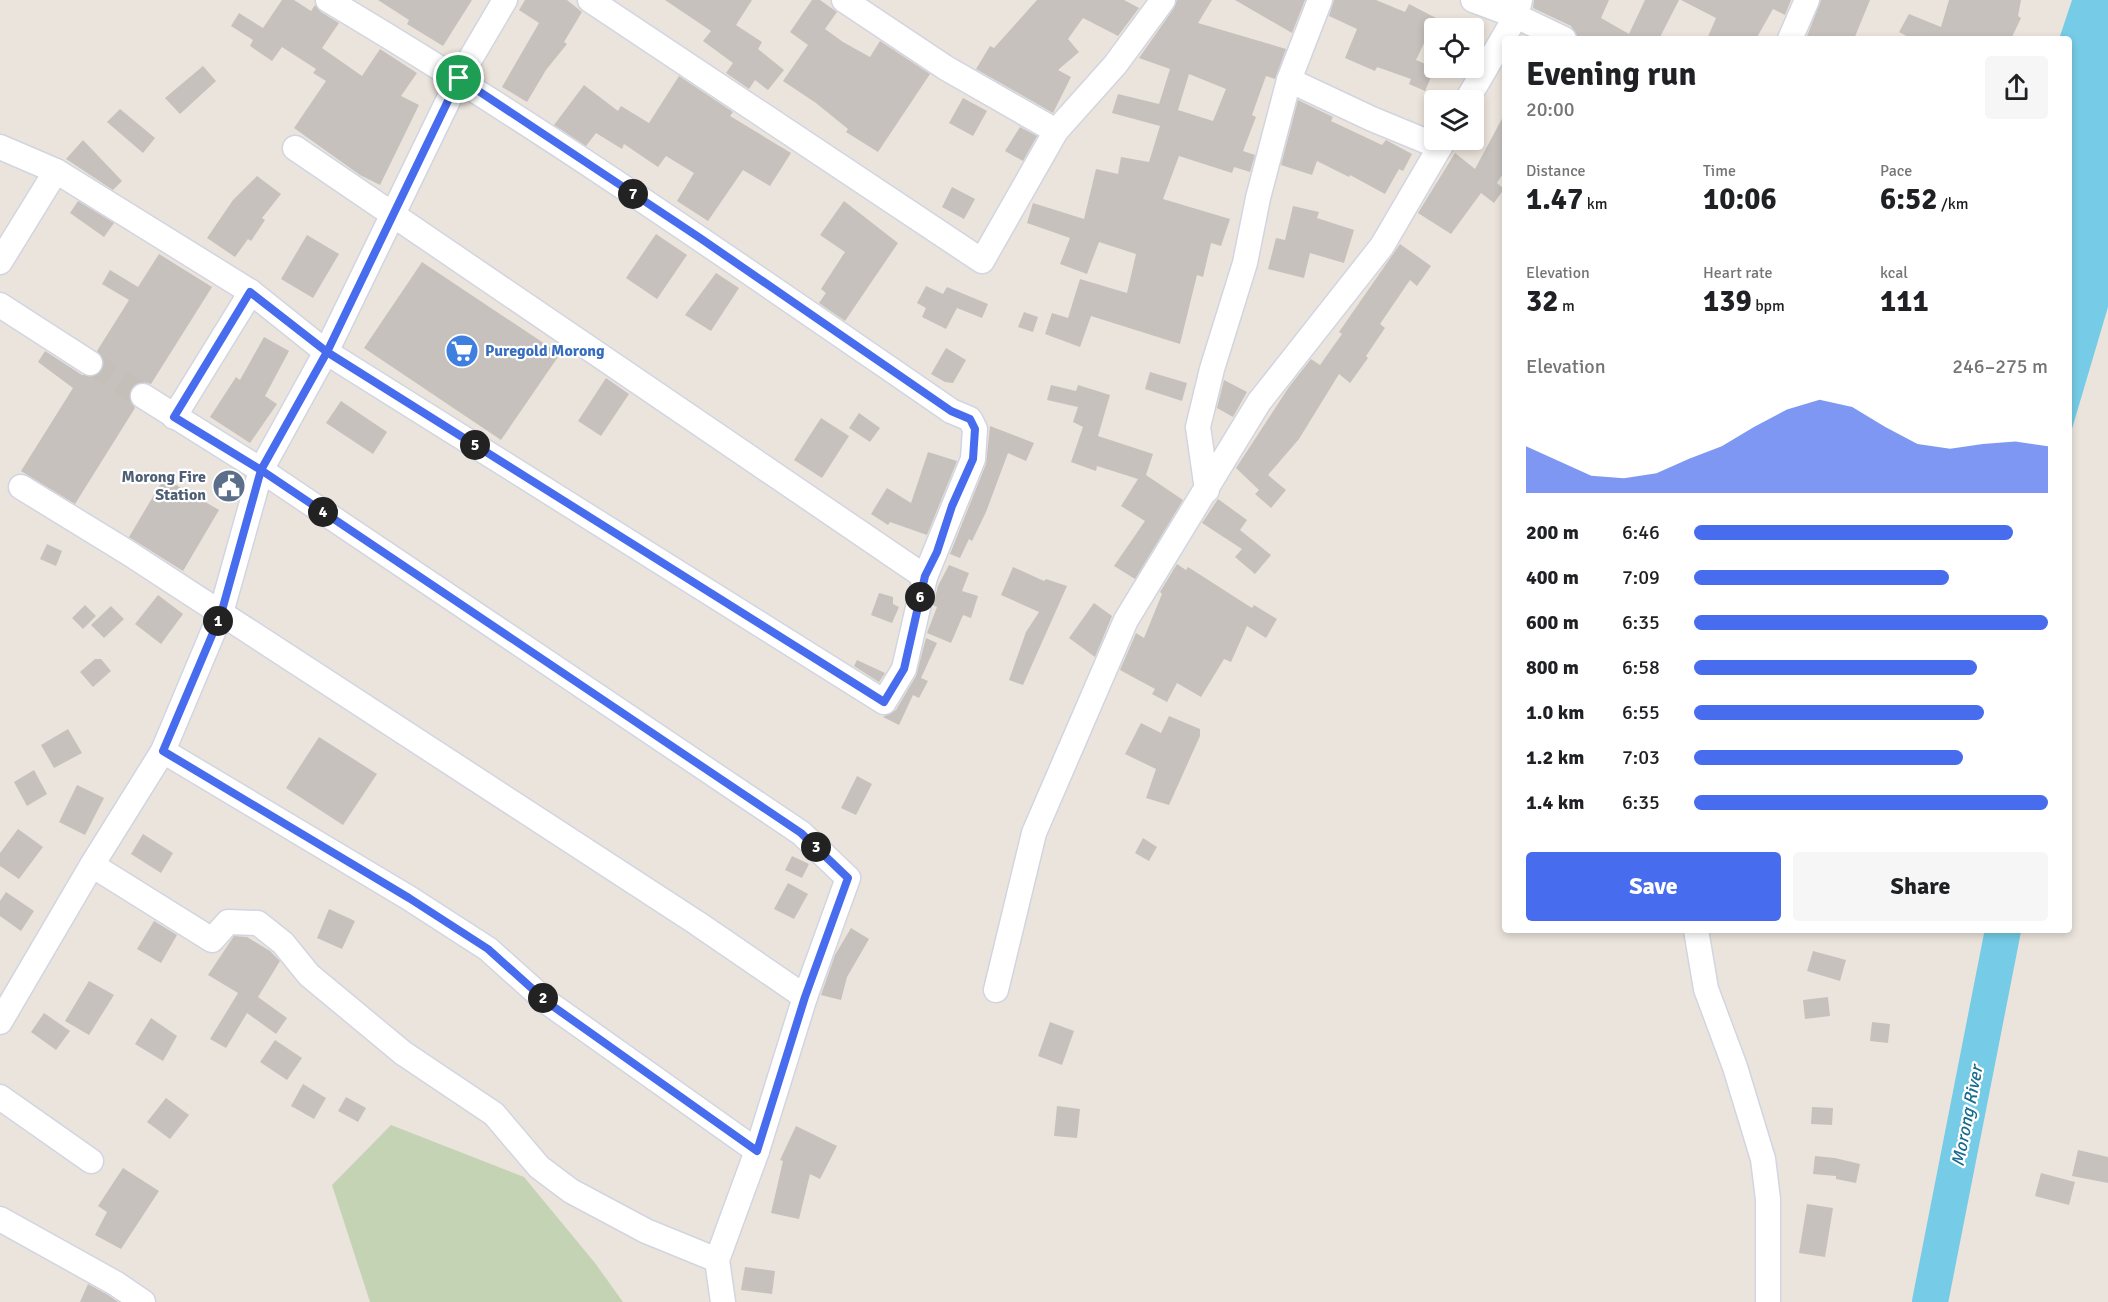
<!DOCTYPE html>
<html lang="en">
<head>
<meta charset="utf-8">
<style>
  :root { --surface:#fff; --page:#f6f6f6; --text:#202124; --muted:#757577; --accent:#476ced }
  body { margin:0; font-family:Signika,sans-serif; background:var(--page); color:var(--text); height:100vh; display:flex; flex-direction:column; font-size:22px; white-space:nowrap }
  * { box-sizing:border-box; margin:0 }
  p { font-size:20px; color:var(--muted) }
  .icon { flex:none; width:33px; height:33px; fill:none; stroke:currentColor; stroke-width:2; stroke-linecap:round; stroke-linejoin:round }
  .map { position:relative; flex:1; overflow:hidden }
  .details { position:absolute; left:1502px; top:36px; width:570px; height:897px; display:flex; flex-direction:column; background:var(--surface); border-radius:6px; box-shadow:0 3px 9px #0003 }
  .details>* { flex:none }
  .buttons { position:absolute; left:1424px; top:18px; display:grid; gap:12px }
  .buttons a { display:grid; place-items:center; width:60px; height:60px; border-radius:6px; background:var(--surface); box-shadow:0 3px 9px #0003; font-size:30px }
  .pin { position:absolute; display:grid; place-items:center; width:51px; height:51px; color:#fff; margin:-26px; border:3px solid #fff; border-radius:50%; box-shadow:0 2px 6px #0007 }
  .km { position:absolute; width:30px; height:30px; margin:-15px; border-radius:50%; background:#222; color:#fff; font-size:16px; line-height:30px; text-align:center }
  .round { display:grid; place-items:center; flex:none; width:63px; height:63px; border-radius:6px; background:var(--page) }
  .overview { display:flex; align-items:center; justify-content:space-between; height:102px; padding:0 24px }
  h1 { font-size:33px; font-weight:800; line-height:45px }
  .stats { display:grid; grid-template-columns:repeat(3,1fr); gap:9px; height:102px; padding:6px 24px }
  .stats div { display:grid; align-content:center }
  .stats b { font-size:30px; font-weight:800 }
  .stats small { font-size:16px; font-weight:400 }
  .stats p { font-size:16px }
  .chart { height:168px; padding:12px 24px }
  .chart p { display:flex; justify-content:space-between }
  .chart svg { width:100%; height:108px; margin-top:6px; fill:var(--accent); opacity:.7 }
  .button { display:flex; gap:12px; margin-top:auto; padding:12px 24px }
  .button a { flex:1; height:69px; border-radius:6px; background:var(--accent); color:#fff; font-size:24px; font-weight:800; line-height:69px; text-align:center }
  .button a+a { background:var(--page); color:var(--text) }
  ul { padding:0 24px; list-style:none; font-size:20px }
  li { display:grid; grid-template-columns:96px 72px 1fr; align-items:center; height:45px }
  li i { height:15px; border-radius:8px; background:var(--accent) }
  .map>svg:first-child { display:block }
</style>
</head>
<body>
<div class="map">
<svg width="2108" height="1302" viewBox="0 0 2108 1302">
  <rect width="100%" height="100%" fill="#ebe4dc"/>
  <!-- cemetery -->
  <polygon fill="#c5d3b5" points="391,1125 524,1177 595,1263 623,1302 370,1302 332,1185"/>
  <!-- water -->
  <polygon fill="#76cce6" points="2072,0 2108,0 2108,307 2069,439 2068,39 2059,39"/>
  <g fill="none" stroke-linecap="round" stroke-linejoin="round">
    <!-- river -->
    <polyline stroke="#76cce6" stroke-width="36" points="1930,1302 2003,930"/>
  </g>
  <!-- building -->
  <g fill="#c6c1bc" fill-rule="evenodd">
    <polygon points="282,0 294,0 311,11 315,5 321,12 339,23 322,48 362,76 380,49 417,73 401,96 419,105 380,185 360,175 294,128 326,81 313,73 316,69 282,47 272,61 250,46 253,40 231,26 239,13 263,28"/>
    <polygon points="378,0 472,0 443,46 407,24 409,20"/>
    <polygon points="525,0 567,0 582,12 564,42 567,44 546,70 527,102 502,87 539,23 519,10"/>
    <polygon points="665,0 752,0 736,25 762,42 758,49 784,70 768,90 755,80 749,89 726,73 733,63 703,41 711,31"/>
    <polygon points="812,0 820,0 837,12 825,29 843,42 870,57 880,41 930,74 878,152 846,132 848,129 816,103 783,81 808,45 790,32"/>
    <polygon points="1037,0 1124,0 1139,8 1118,36 1083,18 1068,39 1079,52 1058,70 1071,77 1053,113 976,69 990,46 994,48"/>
    <path d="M1177,0H1212L1198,23L1286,49L1275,79L1266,76L1252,115L1256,117L1243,151L1255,155L1250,172L1234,167L1232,173L1179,156L1163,199L1230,219L1221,246L1211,243L1203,277L1197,275L1180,344L1091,316L1080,347L1045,334L1052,313L1068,318L1080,279L1127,293L1136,254L1099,242L1087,274L1060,264L1070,238L1027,223L1033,203L1084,219L1096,169L1118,174L1121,157L1149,162L1160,126L1112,113L1118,94L1159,104L1170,69L1139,58L1174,8ZM1189,74L1226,89L1213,121L1178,110Z"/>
    <polygon points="1235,0 1305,0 1292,33"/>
    <polygon points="1334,0 1376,0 1405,12 1409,4 1436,18 1416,60 1435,68 1425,91 1409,84 1411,79 1377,67 1375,71 1345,58 1357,29 1329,16"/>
    <polygon points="1534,0 1609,0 1601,18 1629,34 1645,0 1679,0 1659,39 1578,39 1571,26 1533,8"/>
    <polygon points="1681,0 1791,0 1785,15 1773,9 1756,39 1707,39 1716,18"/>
    <polygon points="1821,0 1870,0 1854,39 1806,39"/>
    <polygon points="1949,0 2021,0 2018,16 2021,18 2011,39 1912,39 1899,32 1909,14 1941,27"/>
    <polygon points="203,66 216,81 180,114 165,98"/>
    <polygon points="679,76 733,112 730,116 791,153 770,186 743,170 708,221 677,201 694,173 666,156 658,167 624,144 622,149 596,133 586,146 554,125 584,85 618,111 621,106 649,123"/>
    <polygon points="963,98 987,111 973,136 949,123"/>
    <polygon points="1298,100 1333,117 1331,121 1382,145 1386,140 1412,154 1403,171 1399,169 1385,194 1350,175 1349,177 1317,161 1312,175 1281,165"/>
    <polygon points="120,109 155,138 143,153 107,122"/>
    <polygon points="1504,115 1504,172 1497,183 1504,189 1494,203 1481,193 1451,234 1418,213 1455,153 1475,169"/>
    <polygon points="1020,127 1037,136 1023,161 1005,151"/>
    <polygon points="83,140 122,181 113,190 66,159"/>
    <polygon points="257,176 281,194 262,218 265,220 251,241 248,239 235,257 207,238 233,200"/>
    <polygon points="952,187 975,199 964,219 942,207"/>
    <polygon points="78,201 114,223 104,237 70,213"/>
    <polygon points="844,201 898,243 845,321 819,303 826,293 821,289 845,252 820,235"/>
    <polygon points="1293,206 1319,212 1317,218 1354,230 1344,263 1310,253 1304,278 1268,269 1276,238 1285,240"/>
    <polygon points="656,234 687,255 657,299 626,278"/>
    <polygon points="307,235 339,254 313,298 281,279"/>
    <polygon points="1400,244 1431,266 1417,286 1410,280 1380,324 1385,328 1366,356 1368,358 1350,383 1339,374 1299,439 1268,475 1286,490 1271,508 1255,494 1259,490 1236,468 1289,387 1311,359 1320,365 1342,334 1339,332"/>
    <polygon points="159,254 212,287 151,384 143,382 131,388 129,396 135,408 75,504 21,471 73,388 38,362 45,351 82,375 97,375 104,363 97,351 129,300 102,284 110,270 138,287"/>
    <polygon points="422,262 560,354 501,440 364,348"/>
    <polygon points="716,273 739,288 711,331 685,315"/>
    <polygon points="926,286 943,294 947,287 988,304 982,318 957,308 946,329 922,317 926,308 917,303"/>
    <polygon points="1024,312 1038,317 1033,332 1018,327"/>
    <polygon points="264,337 289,351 265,396 277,404 250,443 210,417 236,377 240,380"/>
    <polygon points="946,348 966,360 953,383 945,382 931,374"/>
    <polygon points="1150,372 1187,383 1182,401 1145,389"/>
    <polygon points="606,378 629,394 601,436 578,421"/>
    <polygon points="1224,380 1247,392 1233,417 1217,408"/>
    <polygon points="1051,385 1076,391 1078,385 1110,395 1098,436 1153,454 1146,475 1183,500 1135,579 1114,566 1145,521 1121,506 1138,479 1097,466 1096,471 1071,462 1083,427 1073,422 1078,407 1047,400"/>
    <polygon points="341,401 387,432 373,454 326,423"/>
    <polygon points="859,413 880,428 870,442 849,428"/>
    <polygon points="821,418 849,436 822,478 794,460"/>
    <polygon points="990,426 1034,443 1026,461 1008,453 986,512 972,541 969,539 960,558 950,554 986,464"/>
    <polygon points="928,452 957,461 927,535 890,522 888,525 871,514 887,488 911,503"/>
    <polygon points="164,478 219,510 183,571 129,537"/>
    <polygon points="1218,499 1247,520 1240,530 1271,555 1255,574 1235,557 1242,549 1202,523"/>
    <polygon points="47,544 62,551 56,566 40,559"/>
    <polygon points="1177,564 1186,570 1188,567 1252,608 1254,605 1277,619 1266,638 1247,626 1231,662 1224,659 1201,697 1177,683 1167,702 1152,694 1155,689 1120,670 1136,633 1144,638 1162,594 1160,592"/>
    <polygon points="949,565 969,573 962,591 978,596 971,618 963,615 951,643 927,633 937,607 933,605 938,586"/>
    <polygon points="1013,567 1044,581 1046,579 1067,586 1023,685 1009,680 1026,632 1039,612 1001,595"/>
    <polygon points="879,593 893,597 893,604 899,607 892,623 871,615"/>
    <polygon points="158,595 183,614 161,644 135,624"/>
    <polygon points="1094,603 1112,616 1095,657 1069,638"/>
    <polygon points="85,605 96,616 83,629 72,618"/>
    <polygon points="111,606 124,619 104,638 91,625"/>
    <polygon points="926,638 937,643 921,678 928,681 919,698 913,695 899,725 883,717 896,710 916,676"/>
    <polygon points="95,659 101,659 111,671 93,687 80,672"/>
    <polygon points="857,660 885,673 879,682 854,666"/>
    <polygon points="1169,716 1200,729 1200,736 1169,805 1146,798 1156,769 1125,754 1141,723 1161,733"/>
    <polygon points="68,729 82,753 54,768 41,745"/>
    <polygon points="319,737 377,774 343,825 286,788"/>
    <polygon points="34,770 47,794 27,806 14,782"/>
    <polygon points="857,776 872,784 856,815 841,808"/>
    <polygon points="77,785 104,798 85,835 59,822"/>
    <polygon points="18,829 43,847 19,879 0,866 0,853"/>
    <polygon points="143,834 173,853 161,873 131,854"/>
    <polygon points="1143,838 1157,847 1149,861 1135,853"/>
    <polygon points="792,856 809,864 802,878 785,870"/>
    <polygon points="788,883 808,894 794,919 774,909"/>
    <polygon points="6,892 34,911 21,931 0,916 0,901"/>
    <polygon points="329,909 355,921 342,949 317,938"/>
    <polygon points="154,921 177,935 161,963 137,949"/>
    <polygon points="851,928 869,939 847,977 841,1000 821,995 835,955"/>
    <polygon points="234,936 247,937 270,951 280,961 258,997 287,1018 276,1034 247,1013 226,1048 210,1039 238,993 208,975"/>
    <polygon points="1813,951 1846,960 1840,981 1807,971"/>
    <polygon points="89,981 114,995 89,1035 65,1021"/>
    <polygon points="1828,997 1830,1016 1805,1019 1803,1000"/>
    <polygon points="44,1013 70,1031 56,1050 31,1032"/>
    <polygon points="151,1018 177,1036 163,1061 135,1044"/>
    <polygon points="1050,1022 1074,1031 1062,1065 1038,1056"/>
    <polygon points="1872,1022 1890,1024 1888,1043 1870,1041"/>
    <polygon points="275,1040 302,1058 287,1080 260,1062"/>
    <polygon points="303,1084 326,1098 314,1119 291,1106"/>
    <polygon points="346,1097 366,1108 358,1122 338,1111"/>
    <polygon points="166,1098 189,1115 170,1139 147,1122"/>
    <polygon points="1057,1106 1080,1109 1077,1138 1054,1136"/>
    <polygon points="1812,1107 1833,1108 1832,1125 1811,1124"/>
    <polygon points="796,1126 837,1146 820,1179 810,1174 799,1219 771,1213 783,1161 780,1160"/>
    <polygon points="2078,1150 2108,1157 2108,1183 2072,1176"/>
    <polygon points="1815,1156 1835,1158 1860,1164 1856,1183 1836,1179 1836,1176 1813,1174"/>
    <polygon points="123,1168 159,1191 121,1249 95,1235 107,1212 98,1206"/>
    <polygon points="2041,1173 2075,1182 2069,1205 2035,1196"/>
    <polygon points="1807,1204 1833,1208 1825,1257 1799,1253"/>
    <polygon points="745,1267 775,1271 772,1294 741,1290"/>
    <polygon points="88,1284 108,1295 118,1302 80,1302"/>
  </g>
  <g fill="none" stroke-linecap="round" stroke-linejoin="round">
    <!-- minor-tunnel -->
    <polyline stroke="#c4bfb8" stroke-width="24" stroke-dasharray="24 12" stroke-linecap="butt" points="90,363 143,396"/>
    <defs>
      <g id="minor">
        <polyline points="590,0 982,261 1056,131 1115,65 1163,0"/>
        <polyline points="844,0 946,68 1056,131"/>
        <polyline points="1473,0 1516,16 1564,39"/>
        <polyline points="1790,39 1807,0"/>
        <polyline points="1289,80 1372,119 1440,147"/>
        <polyline points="1467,100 1516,16 1520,0"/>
        <path d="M0,147L56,171L251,292L326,352L884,702L904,669L925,577L973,459L975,429L970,419L951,411C746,270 542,127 328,0"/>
        <polyline points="295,148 925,577"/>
        <polyline points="0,262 56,171"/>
        <polyline points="0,305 90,363"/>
        <polyline points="143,396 261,470 801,833 848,878 805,997 757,1151 717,1260 723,1302"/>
        <polyline points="174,417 251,292"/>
        <polyline points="21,487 127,552 697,923 805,997"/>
        <polyline points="1207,490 1198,427 1212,369 1245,263 1258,198 1289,80 1320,0"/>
        <polyline points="163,751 409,898 488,949 547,1002 757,1151"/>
        <polyline points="92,865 212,940 228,922 258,923 283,943 309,975 403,1053 494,1114 539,1167 571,1191 646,1231 717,1260"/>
        <polyline points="1696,930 1706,989 1735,1067 1763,1159 1768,1199 1768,1302"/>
        <polyline points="996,990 1034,833 1126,620 1259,402 1382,246 1444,140"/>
        <polyline points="0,1022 92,865 163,751 221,613 261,470 326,352 459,78 505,0"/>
        <polyline points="0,1097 91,1161"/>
        <polyline points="0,1219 115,1283 143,1302"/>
      </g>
    </defs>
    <!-- minor casing -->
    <use href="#minor" stroke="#d2d5e1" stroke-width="27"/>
    <!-- minor -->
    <use href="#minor" stroke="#fff" stroke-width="24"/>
  </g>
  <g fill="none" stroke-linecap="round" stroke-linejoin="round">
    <defs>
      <polyline id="route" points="459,78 327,352 261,470 221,614 163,751 409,898 488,949 547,1002 757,1151 805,997 848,878 801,833 261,470 174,417 250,292 327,352 884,702 904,669 925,576 937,552 952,506 973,459 975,429 970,419 951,411 700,238 459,78"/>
    </defs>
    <!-- route casing -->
    <use href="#route" stroke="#fff" stroke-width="12"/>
    <!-- route -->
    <use href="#route" stroke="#476ced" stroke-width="8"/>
  </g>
  <!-- icons -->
  <defs>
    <symbol id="supermarket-disc" viewBox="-11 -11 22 22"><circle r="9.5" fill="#3f7fe0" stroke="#fff"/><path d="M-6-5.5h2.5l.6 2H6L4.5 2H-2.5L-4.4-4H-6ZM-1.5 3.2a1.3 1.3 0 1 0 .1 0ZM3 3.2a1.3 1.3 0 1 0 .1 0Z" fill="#fff"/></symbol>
    <symbol id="civic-disc" viewBox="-11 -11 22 22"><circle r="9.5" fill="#5c6f8a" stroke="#fff"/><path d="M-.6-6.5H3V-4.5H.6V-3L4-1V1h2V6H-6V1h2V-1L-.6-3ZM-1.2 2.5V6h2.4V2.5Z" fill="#fff"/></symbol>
  </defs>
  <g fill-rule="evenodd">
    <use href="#supermarket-disc" x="443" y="332" width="38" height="38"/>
    <use href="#civic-disc" x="210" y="467" width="38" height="38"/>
  </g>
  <g text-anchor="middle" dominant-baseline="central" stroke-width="4.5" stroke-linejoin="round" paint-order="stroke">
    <!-- shop labels -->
    <g font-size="16" font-weight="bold" fill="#366cbe" stroke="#fff" text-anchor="start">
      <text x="485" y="351">Puregold Morong</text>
    </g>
    <!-- service labels -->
    <g font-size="16" font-weight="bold" fill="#4e5e75" stroke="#fff" text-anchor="end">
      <text x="206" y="477">Morong Fire<tspan x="206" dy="18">Station</tspan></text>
    </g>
    <!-- water labels -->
    <g font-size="18" font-style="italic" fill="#176b90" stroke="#fff">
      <text transform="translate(1967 1116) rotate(-79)">Morong River</text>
    </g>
  </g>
</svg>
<div class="buttons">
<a><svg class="icon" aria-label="locate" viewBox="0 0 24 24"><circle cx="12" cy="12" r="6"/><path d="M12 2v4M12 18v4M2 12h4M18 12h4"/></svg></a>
<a><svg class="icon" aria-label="layers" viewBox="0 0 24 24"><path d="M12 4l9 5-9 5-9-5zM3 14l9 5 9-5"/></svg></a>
</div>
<div class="pin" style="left:459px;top:78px;background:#1e9e55"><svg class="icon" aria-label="arrive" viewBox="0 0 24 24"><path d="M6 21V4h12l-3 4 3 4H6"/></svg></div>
<b class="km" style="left:218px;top:621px">1</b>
<b class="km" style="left:543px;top:998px">2</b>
<b class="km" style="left:816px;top:847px">3</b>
<b class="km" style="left:323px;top:512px">4</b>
<b class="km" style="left:475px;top:445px">5</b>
<b class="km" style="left:920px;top:597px">6</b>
<b class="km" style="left:633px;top:194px">7</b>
<section class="details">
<div class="overview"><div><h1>Evening run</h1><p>20:00</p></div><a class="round"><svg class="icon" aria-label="share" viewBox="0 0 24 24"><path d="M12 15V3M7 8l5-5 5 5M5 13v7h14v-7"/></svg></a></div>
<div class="stats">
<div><p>Distance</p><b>1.47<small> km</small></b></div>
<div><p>Time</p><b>10:06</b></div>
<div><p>Pace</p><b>6:52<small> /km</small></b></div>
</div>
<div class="stats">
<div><p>Elevation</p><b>32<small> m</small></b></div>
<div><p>Heart rate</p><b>139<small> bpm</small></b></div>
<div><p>kcal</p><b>111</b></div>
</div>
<div class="chart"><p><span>Elevation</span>246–275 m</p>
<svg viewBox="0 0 160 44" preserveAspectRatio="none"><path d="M0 44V25L10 31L20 37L30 38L40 36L50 30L60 25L70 17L80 10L90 6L100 9L110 17L120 24L130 26L140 24L150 23L160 25V44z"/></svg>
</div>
<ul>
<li><b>200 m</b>6:46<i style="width:90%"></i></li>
<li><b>400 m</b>7:09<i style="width:72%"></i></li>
<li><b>600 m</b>6:35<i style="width:100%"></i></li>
<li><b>800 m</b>6:58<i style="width:80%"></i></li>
<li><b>1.0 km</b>6:55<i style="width:82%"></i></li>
<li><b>1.2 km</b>7:03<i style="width:76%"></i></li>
<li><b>1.4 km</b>6:35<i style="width:100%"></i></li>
</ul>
<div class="button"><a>Save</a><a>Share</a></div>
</section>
</div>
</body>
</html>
